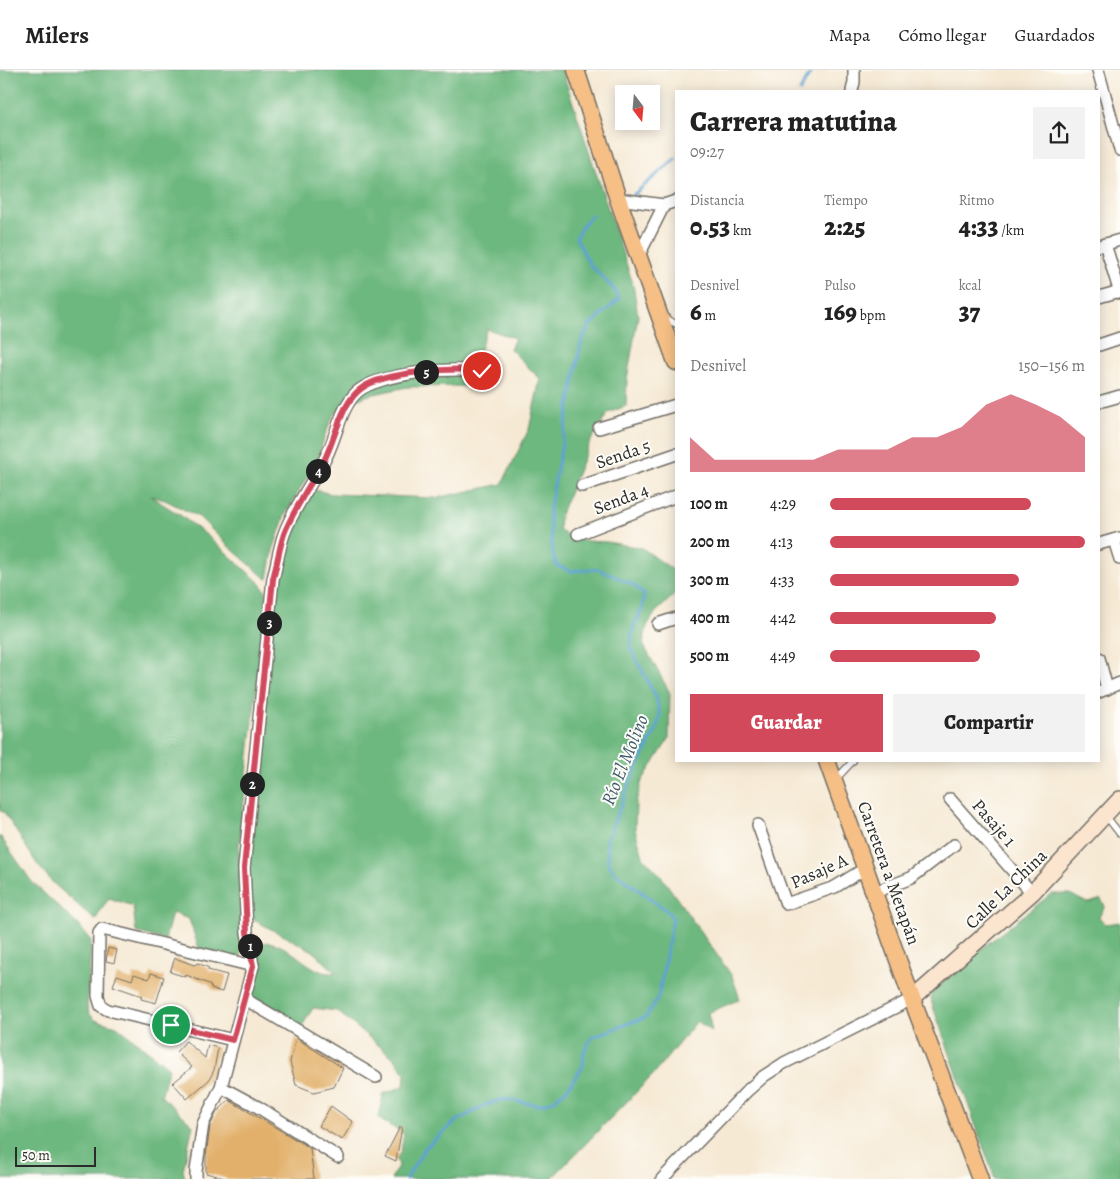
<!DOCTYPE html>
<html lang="es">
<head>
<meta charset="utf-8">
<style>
  :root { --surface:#fff; --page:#f2f2f2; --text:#222; --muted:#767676; --line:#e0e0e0; --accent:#d1495b }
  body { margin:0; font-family:Alegreya,serif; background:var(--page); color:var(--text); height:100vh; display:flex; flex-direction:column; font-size:19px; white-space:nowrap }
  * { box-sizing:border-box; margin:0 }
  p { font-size:16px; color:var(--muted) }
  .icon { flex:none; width:28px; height:28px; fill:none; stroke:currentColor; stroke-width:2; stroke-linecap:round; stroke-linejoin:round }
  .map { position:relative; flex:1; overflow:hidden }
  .details { position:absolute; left:675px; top:20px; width:425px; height:672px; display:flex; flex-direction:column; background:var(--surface); border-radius:0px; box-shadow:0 2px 12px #0003 }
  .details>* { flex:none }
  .needle { width:32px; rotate:164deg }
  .tools { position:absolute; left:615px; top:15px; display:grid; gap:10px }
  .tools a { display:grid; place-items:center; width:45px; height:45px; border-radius:0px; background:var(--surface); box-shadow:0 2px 12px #0003; font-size:25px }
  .scale { position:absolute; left:15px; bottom:12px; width:81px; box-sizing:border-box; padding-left:5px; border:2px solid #2b2b2b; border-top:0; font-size:14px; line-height:18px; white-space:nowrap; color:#2b2b2b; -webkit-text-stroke:4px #fdfcf7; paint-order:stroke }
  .pin { position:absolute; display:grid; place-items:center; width:42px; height:42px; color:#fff; margin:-21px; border:2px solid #fff; border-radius:50%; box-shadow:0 1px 5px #0007 }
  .km { position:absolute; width:25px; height:25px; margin:-12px; border-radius:50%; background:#222; color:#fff; font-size:14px; line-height:25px; text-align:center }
  .round { display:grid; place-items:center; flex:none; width:52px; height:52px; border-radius:0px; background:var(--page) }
  .head { display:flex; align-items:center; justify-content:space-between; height:85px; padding:0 15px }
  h1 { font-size:28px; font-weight:800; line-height:38px }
  .metrics { display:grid; grid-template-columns:repeat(3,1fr); gap:8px; height:85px; padding:5px 15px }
  .metrics div { display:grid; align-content:center }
  .metrics b { font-size:25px; font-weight:800 }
  .metrics small { font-size:14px; font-weight:400 }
  .metrics p { font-size:14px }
  .chart { height:140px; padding:10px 15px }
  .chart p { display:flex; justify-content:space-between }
  .chart svg { width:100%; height:90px; margin-top:5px; fill:var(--accent); opacity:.7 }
  .primary-button { display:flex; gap:10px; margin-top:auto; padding:10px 15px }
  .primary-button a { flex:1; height:58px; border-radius:0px; background:var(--accent); color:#fff; font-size:20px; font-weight:800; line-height:58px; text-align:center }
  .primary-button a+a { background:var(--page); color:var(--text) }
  ul { padding:0 15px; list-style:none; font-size:16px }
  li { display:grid; grid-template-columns:80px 60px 1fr; align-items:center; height:38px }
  li i { height:12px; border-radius:6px; background:var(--accent) }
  header { display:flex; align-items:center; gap:30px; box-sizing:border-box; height:70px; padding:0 25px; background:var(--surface); border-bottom:1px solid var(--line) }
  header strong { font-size:24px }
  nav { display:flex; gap:28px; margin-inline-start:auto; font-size:18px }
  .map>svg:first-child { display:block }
</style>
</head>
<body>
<header>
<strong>Milers</strong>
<nav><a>Mapa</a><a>Cómo llegar</a><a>Guardados</a></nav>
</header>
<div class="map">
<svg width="1120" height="1109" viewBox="0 0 1120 1109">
  <rect width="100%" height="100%" fill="#fdfcf7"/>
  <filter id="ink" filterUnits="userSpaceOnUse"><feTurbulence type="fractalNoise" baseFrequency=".02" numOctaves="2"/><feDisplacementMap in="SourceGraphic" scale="10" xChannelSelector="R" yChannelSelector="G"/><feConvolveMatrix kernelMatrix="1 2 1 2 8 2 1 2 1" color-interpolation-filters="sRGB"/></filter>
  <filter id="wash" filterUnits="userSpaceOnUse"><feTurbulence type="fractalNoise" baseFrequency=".0096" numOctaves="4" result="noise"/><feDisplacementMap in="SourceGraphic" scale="20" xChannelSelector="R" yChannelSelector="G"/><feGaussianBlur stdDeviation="1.12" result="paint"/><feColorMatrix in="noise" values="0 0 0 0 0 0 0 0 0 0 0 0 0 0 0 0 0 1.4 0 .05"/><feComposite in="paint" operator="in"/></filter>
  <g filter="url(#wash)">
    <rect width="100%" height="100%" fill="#f6e9d4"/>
    <!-- forest -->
    <g fill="#6db87f" stroke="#4c7255">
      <path d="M0,0H562L630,205L634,220L638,246L627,309L626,336L608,343L590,372L560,446L559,460L570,467L588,471L607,472L642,478L676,502V523L655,543L647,556L643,574L670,623L669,669L642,711L636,732L635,759L643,787L661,806L732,906L740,929L708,943L712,962L697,951L653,1005L551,1109H391L399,1094L396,1091L401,1080L404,1064L379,1049L383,1024L404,1016L405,1003L394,988L337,941L313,938L301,958L252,928L258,898L261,873C284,868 303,896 323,902C326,903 331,903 335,903L333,900L313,881L254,850L250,842L249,783L274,510L294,452L311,419L332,424L436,428L502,414L529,359L540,309L510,279L515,268L487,259L467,316L407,317L369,325L344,335L333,346L326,362L318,388L285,445L273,480L268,509L264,507L225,473L199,447L165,430L150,426L180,445L209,467L261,514L266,522V532L239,775L241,888L199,879L189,849L172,843L165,870L136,862L133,836L109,828L95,850L54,814L37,794L4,742L0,741Z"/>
      <polygon points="0,766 32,812 80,857 91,871 87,936 89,943 95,950 117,956 169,998 161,1026 193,1055 183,1100 185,1109 0,1109"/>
      <polygon points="1051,824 1070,824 1081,830 1089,833 1101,829 1105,836 1099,847 1105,854 1120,852 1120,1109 995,1109 932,934 931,927 934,920 981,879"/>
    </g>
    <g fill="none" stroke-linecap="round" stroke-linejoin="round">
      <!-- stream -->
      <g stroke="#5ea3d3" stroke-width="3">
        <polyline points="800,21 812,0"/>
        <polyline points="632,126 676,88"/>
        <polyline points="406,1109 425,1078 455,1052 485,1035 504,1029 539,1035 553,1031 567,1019 583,996 584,981 592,967 646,947 658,928 673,848 666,840 614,802 608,792 607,770 631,710 656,660 660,646 656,627 630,578 633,558 642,539 644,525 634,515 598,499 571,501 557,496 553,484 549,442 581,273 589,256 619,229 614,219 590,195 576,168 583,155 592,145"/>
      </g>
    </g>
    <g id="blocks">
      <!-- building -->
      <g fill="#e2b06a">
        <polygon points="108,878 117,880 114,893 106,891"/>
        <polygon points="175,888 194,895 198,893 209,898 208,900 227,905 222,922 212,919 209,914 186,905 186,907 170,902"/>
        <polygon points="151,903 164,907 156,933 141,929 142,926 113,916 117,905 132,910 134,904 149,909"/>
        <polygon points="296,968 343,998 334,1017 314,1022 296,1015 290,992"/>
        <polygon points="186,971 205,988 208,975 218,978 214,1000 209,1010 187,1029 173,1013 192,997 176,982"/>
        <polygon points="229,1030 310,1078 314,1109 228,1109 206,1103 206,1086 210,1056 217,1042"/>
        <polygon points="331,1036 353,1052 342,1070 319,1056"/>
        <polygon points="400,1057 402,1057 396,1091 385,1086"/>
      </g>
    </g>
  </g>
  <g filter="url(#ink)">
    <use href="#blocks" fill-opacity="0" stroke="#726e66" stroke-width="1"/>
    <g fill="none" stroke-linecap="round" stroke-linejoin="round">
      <defs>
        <g id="lane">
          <polyline points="665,248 676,254"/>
          <polyline points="836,709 853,691"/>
          <polyline points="1106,746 1120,764"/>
        </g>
        <g id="street">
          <polyline points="1098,0 1120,80"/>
          <polyline points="852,21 854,12 854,0"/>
          <polyline points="618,129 664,135 676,131"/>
          <polyline points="1105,174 1120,223"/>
          <polyline points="1099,176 1120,170"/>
          <polyline points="639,185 664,135"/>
          <polyline points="1099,227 1120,221"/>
          <polyline points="1099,275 1120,268"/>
          <polyline points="1099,332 1120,326"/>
          <polyline points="599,358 676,335"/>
          <polyline points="582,416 676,384"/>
          <polyline points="578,464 676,426"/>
          <polyline points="1114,470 1120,489"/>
          <polyline points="1099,474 1120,468"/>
          <polyline points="658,554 676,548"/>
          <polyline points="1099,588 1107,619"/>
          <polyline points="1099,622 1120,613"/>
          <polyline points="950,729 1032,823"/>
          <polyline points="758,755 786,834 835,817 866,798"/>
          <polyline points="875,822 911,808 954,775"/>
          <polyline points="245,929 376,1007"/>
          <polyline points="233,970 108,940 101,936 98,926 99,863 102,859 253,896"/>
          <polyline points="221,1017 258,1037 338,1087"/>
          <path d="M196,1109V1101L203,1054L221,1017L253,896L247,862L244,798L273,509C277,494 279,478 284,464C294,436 313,413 326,387C336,368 341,336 357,322C379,303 460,295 487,303"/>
          <polyline points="662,1109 748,1020 764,1006 784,993 912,929"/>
        </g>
        <polyline id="secondary" points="912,929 1032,823 1120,729"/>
        <g id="primary">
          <polyline points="576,0 618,129 676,292"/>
          <polyline points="827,691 912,929 980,1109"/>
        </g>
      </defs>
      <!-- lane casing -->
      <use href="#lane" stroke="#726e66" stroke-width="8"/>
      <!-- street casing -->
      <use href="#street" stroke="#726e66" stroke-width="14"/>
      <!-- secondary casing -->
      <use href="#secondary" stroke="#726e66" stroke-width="18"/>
      <!-- primary casing -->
      <use href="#primary" stroke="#726e66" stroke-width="19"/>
      <!-- lane -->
      <use href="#lane" stroke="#fff" stroke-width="5.5"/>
      <!-- street -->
      <use href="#street" stroke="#fff" stroke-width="11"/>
      <!-- secondary -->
      <use href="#secondary" stroke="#fbe5cf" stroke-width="15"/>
      <!-- primary -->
      <use href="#primary" stroke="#f5bf86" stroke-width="16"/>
    </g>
  </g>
  <g fill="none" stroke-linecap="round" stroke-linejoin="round" filter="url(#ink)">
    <defs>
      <path id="route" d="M171,955L233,970L253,896L247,862L244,798L273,509C277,494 279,479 284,464C288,453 295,441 301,430C309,414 321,400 327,384C337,362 342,332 362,318C384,302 455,297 482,301"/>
    </defs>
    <!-- route casing -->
    <use href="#route" stroke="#fff" stroke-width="10"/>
    <!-- route -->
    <use href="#route" stroke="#d1495b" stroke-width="6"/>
  </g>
  <g text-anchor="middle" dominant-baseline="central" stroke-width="4" stroke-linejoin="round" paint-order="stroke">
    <!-- street labels -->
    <g font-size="18" fill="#2b2b2b" stroke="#fdfcf7">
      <text transform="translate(623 384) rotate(-19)">Senda 5</text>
      <text transform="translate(621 429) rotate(-21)">Senda 4</text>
      <text transform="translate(994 753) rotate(49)">Pasaje 1</text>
      <text transform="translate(819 801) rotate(-24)">Pasaje A</text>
      <text transform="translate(889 803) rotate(70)">Carretera a Metapán</text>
      <text transform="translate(1006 819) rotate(-44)">Calle La China</text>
    </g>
    <!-- water labels -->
    <g font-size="19" font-style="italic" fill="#3f5b6e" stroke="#fdfcf7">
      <text transform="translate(625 690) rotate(-68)">Río El Molino</text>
    </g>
  </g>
</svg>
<div class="tools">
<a><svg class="needle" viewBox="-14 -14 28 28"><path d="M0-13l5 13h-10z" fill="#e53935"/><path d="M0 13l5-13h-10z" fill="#767676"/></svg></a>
</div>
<div class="scale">50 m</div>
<div class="pin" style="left:171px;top:955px;background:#1e9e55"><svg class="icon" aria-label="arrive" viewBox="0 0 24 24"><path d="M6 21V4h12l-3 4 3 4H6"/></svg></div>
<div class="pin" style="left:482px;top:301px;background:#d93025"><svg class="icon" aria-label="check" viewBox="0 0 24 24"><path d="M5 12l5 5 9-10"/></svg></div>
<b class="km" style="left:250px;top:876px">1</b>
<b class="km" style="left:252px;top:714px">2</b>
<b class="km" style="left:269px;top:553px">3</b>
<b class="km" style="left:318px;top:401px">4</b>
<b class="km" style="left:426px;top:302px">5</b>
<section class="details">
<div class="head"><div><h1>Carrera matutina</h1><p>09:27</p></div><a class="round"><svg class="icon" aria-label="share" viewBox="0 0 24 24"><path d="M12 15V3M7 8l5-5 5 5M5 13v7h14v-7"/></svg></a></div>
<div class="metrics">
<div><p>Distancia</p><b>0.53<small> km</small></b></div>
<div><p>Tiempo</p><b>2:25</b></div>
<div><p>Ritmo</p><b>4:33<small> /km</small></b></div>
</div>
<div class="metrics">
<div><p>Desnivel</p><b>6<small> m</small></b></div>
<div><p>Pulso</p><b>169<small> bpm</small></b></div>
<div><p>kcal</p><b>37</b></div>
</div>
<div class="chart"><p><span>Desnivel</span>150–156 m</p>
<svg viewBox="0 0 160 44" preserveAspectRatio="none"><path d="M0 44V27L10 38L20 38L30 38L40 38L50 38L60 33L70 33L80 33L90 27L100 27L110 22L120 11L130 6L140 11L150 17L160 27V44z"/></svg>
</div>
<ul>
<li><b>100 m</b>4:29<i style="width:79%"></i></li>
<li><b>200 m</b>4:13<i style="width:100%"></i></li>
<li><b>300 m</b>4:33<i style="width:74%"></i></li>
<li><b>400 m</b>4:42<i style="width:65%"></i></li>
<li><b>500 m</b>4:49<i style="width:59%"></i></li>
</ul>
<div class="primary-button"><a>Guardar</a><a>Compartir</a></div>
</section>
</div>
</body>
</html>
